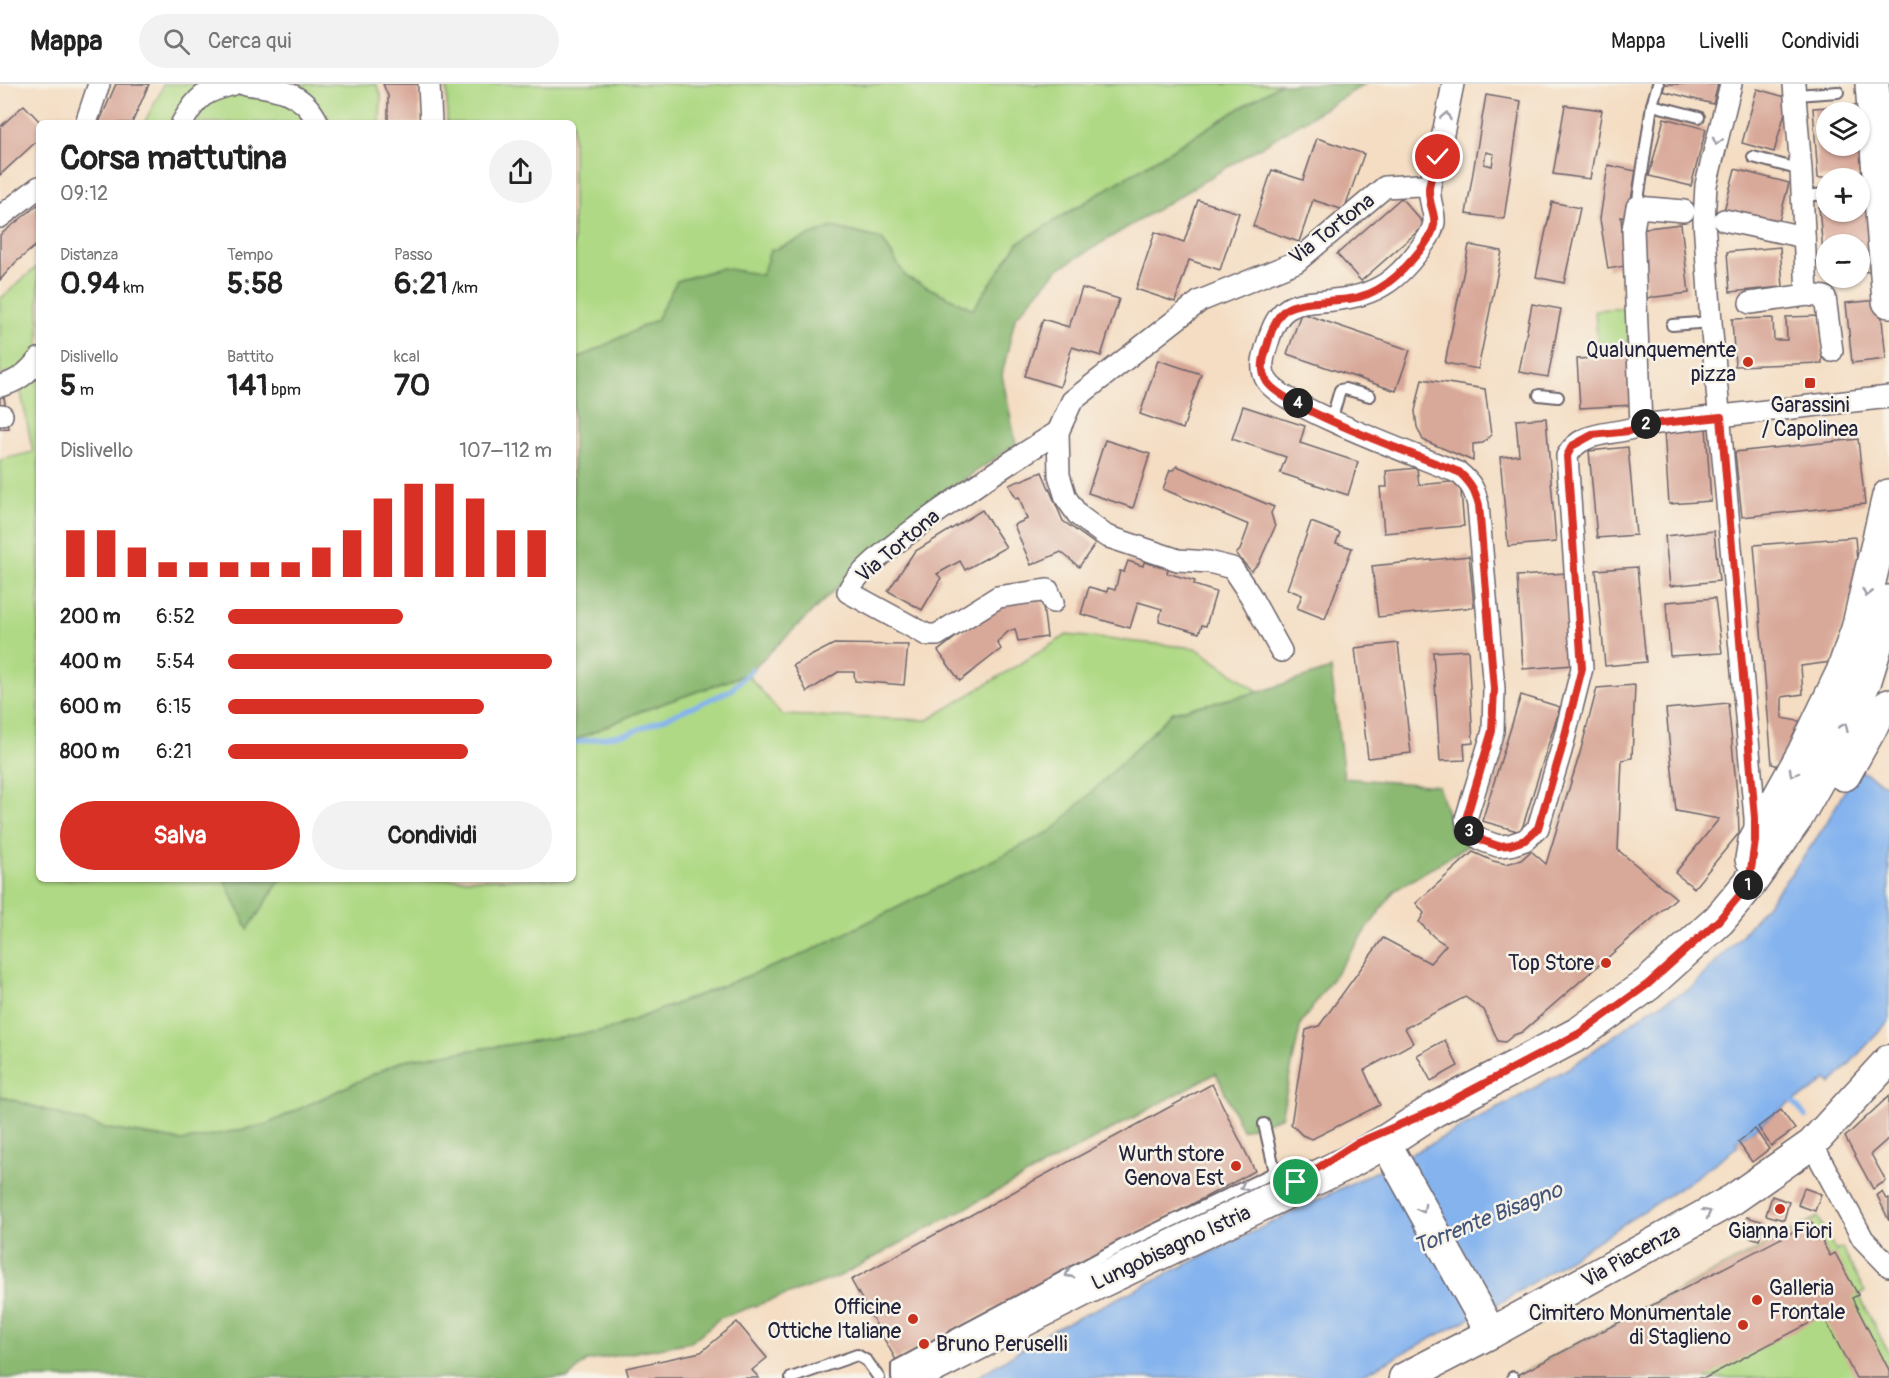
<!DOCTYPE html>
<html lang="it">
<head>
<meta charset="utf-8">
<style>
  :root { --surface:#fff; --page:#f2f2f2; --text:#222; --muted:#767676; --line:#e0e0e0; --accent:#d93025 }
  body { margin:0; font-family:Pangolin,sans-serif; background:var(--page); color:var(--text); height:100vh; display:flex; flex-direction:column; font-size:22px; white-space:nowrap }
  * { box-sizing:border-box; margin:0 }
  p { font-size:20px; color:var(--muted) }
  .icon { flex:none; width:33px; height:33px; fill:none; stroke:currentColor; stroke-width:2; stroke-linecap:round; stroke-linejoin:round }
  .map { position:relative; flex:1; overflow:hidden }
  .sheet { position:absolute; left:36px; top:36px; width:540px; height:762px; display:flex; flex-direction:column; background:var(--surface); border-radius:9px; box-shadow:0 2px 4px #0004 }
  .sheet>* { flex:none }
  .controls { position:absolute; left:1816px; top:18px; display:grid; gap:12px }
  .controls a { display:grid; place-items:center; width:54px; height:54px; border-radius:50%; background:var(--surface); box-shadow:0 2px 4px #0004; font-size:30px }
  .pin { position:absolute; display:grid; place-items:center; width:51px; height:51px; color:#fff; margin:-26px; border:3px solid #fff; border-radius:50%; box-shadow:0 2px 6px #0007 }
  .km { position:absolute; width:30px; height:30px; margin:-15px; border-radius:50%; background:#222; color:#fff; font-size:16px; line-height:30px; text-align:center }
  .round { display:grid; place-items:center; flex:none; width:63px; height:63px; border-radius:32px; background:var(--page) }
  .overview { display:flex; align-items:center; justify-content:space-between; height:102px; padding:0 24px }
  h1 { font-size:33px; font-weight:700; line-height:45px }
  .metrics { display:grid; grid-template-columns:repeat(3,1fr); gap:9px; height:102px; padding:6px 24px }
  .metrics div { display:grid; align-content:center }
  .metrics b { font-size:30px; font-weight:700 }
  .metrics small { font-size:16px; font-weight:400 }
  .metrics p { font-size:16px }
  .chart { height:168px; padding:12px 24px }
  .chart p { display:flex; justify-content:space-between }
  .chart svg { width:100%; height:108px; margin-top:6px; stroke:var(--accent); stroke-width:6 }
  .action { display:flex; gap:12px; margin-top:auto; padding:12px 24px }
  .action a { flex:1; height:69px; border-radius:36px; background:var(--accent); color:#fff; font-size:24px; font-weight:700; line-height:69px; text-align:center }
  .action a+a { background:var(--page); color:var(--text) }
  ul { padding:0 24px; list-style:none; font-size:20px }
  li { display:grid; grid-template-columns:96px 72px 1fr; align-items:center; height:45px }
  li i { height:15px; border-radius:8px; background:var(--accent) }
  header { display:flex; align-items:center; gap:36px; box-sizing:border-box; height:84px; padding:0 30px; background:var(--surface); border-bottom:2px solid var(--line) }
  header strong { font-size:28px }
  nav { display:flex; gap:33px; margin-inline-start:auto; font-size:21px }
  .search { width:420px; height:54px; background:var(--page); display:flex; align-items:center; gap:15px; box-sizing:border-box; padding:0 21px; border-radius:33px; color:var(--muted); font-size:22px }
  .map>svg:first-child { display:block }
</style>
</head>
<body>
<header>
<strong>Mappa</strong>
<div class="search"><svg class="icon" aria-label="search" viewBox="0 0 24 24"><circle cx="10" cy="10" r="6"/><path d="M15 15l6 6"/></svg>Cerca qui</div>
<nav><a>Mappa</a><a>Livelli</a><a>Condividi</a></nav>
</header>
<div class="map">
<svg width="1889" height="1294" viewBox="0 0 1889 1294">
  <rect width="100%" height="100%" fill="#f7f3e8"/>
  <filter id="ink" filterUnits="userSpaceOnUse"><feTurbulence type="fractalNoise" baseFrequency=".0167" numOctaves="2"/><feDisplacementMap in="SourceGraphic" scale="12" xChannelSelector="R" yChannelSelector="G"/><feConvolveMatrix kernelMatrix="1 2 1 2 8 2 1 2 1" color-interpolation-filters="sRGB"/></filter>
  <filter id="wash" filterUnits="userSpaceOnUse"><feTurbulence type="fractalNoise" baseFrequency=".008" numOctaves="4" result="noise"/><feDisplacementMap in="SourceGraphic" scale="24" xChannelSelector="R" yChannelSelector="G"/><feGaussianBlur stdDeviation="1.35" result="paint"/><feColorMatrix in="noise" values="0 0 0 0 0 0 0 0 0 0 0 0 0 0 0 0 0 1.4 0 .05"/><feComposite in="paint" operator="in"/></filter>
  <g filter="url(#wash)">
    <rect width="100%" height="100%" fill="#f4ddc2"/>
    <!-- green -->
    <g fill="#afd984" stroke="#687e60" stroke-width="1.5">
      <polygon points="163,0 376,0 381,10 380,39 144,39 161,7"/>
      <polygon points="447,0 1280,0 1018,159 973,225 906,193 882,155 832,143 770,167 763,191 722,184 677,197 656,236 573,277 573,39 447,39"/>
      <polygon points="39,181 39,795 224,795 248,845 281,795 573,795 573,657 639,628 747,590 782,631 928,636 1067,551 1196,564 1259,608 1173,628 1054,746 802,871 608,946 404,976 265,1041 182,1057 104,1044 0,1012 0,376 33,368 17,288 0,290 0,215"/>
      <polygon points="1626,224 1629,263 1598,265 1595,226"/>
      <polygon points="1818,1133 1836,1167 1842,1164 1865,1208 1859,1211 1889,1270 1889,1294 1512,1294"/>
    </g>
    <!-- forest -->
    <g fill="#8bb972" stroke="#566e56" stroke-width="1.5">
      <polygon points="1280,0 1365,0 1058,185 1015,234 1002,291 1016,360 915,429 747,590 639,628 573,657 573,277 656,236 677,197 722,184 762,191 770,167 832,143 882,155 906,193 973,225 1018,159"/>
      <polygon points="1331,585 1344,694 1438,702 1448,732 1472,759 1394,807 1301,939 1281,1033 1242,1046 1216,989 838,1193 720,1234 691,1258 587,1277 568,1294 0,1294 0,1012 104,1044 182,1057 265,1041 404,976 608,946 802,871 1053,746 1173,628 1259,608"/>
      <polygon points="224,795 281,795 248,845"/>
    </g>
    <!-- water -->
    <polygon fill="#84b3ee" stroke="#536a94" stroke-width="1.5" points="1857,685 1889,702 1889,937 1831,1000 1826,995 1811,1008 1793,1017 1736,1058 1738,1062 1689,1098 1505,1216 1356,1294 976,1294 1047,1249 1417,1067 1508,1019 1572,982 1651,925 1690,905 1742,851 1798,781 1824,743"/>
    <g fill="none" stroke-linecap="round" stroke-linejoin="round">
      <!-- stream -->
      <g stroke="#84b3ee" stroke-width="5">
        <polyline points="573,659 629,649 702,619 731,606 752,585"/>
        <polyline points="1790,1014 1806,1033"/>
      </g>
    </g>
    <g id="blocks">
      <!-- building -->
      <g fill="#d8a899" fill-rule="evenodd">
        <polygon points="116,0 149,0 132,39 99,39"/>
        <polygon points="383,0 419,0 420,39 388,39 388,12"/>
        <polygon points="1665,0 1718,0 1713,20 1663,7"/>
        <polygon points="1757,5 1789,14 1774,68 1742,59"/>
        <path d="M1486,11L1521,17L1504,135L1466,130ZM1486,68L1494,70L1492,82L1484,80Z"/>
        <polygon points="24,21 41,39 39,39 39,55 0,91 0,43"/>
        <polygon points="1565,21 1602,26 1590,95 1553,90"/>
        <path d="M1864,21L1869,91L1818,94L1813,24ZM1827,28H1860V62H1827Z"/>
        <polygon points="1664,34 1706,45 1691,102 1649,92"/>
        <polygon points="1317,54 1364,70 1344,126 1313,116 1299,158 1253,142 1272,86 1303,96"/>
        <polygon points="1608,81 1636,87 1628,134 1621,133 1625,182 1608,185 1600,135"/>
        <polygon points="1735,85 1789,99 1778,141 1724,127"/>
        <polygon points="1401,114 1425,141 1361,197 1337,170"/>
        <polygon points="1198,116 1239,129 1220,186 1189,176 1175,218 1136,205 1155,148 1184,158"/>
        <polygon points="1552,118 1580,124 1564,199 1536,193"/>
        <polygon points="1869,118 1876,187 1860,188 1860,160 1827,160 1827,192 1825,192 1819,123 1827,122 1827,128 1860,128 1860,119"/>
        <polygon points="39,120 39,159 16,178 0,196 0,151"/>
        <polygon points="1681,140 1689,209 1647,214 1639,145"/>
        <polygon points="1469,161 1502,167 1478,285 1445,279"/>
        <polygon points="1780,163 1783,203 1730,208 1727,168"/>
        <polygon points="1082,204 1119,215 1101,272 1072,263 1060,303 1025,292 1043,235 1069,243"/>
        <polygon points="1880,216 1886,275 1852,279 1846,219"/>
        <polygon points="1532,220 1561,225 1548,293 1519,288"/>
        <polygon points="1301,229 1410,266 1396,307 1287,270"/>
        <polygon points="1820,232 1822,279 1735,282 1732,235 1773,234 1774,256 1787,256 1786,233"/>
        <polygon points="1630,272 1633,321 1580,324 1577,275"/>
        <polygon points="1158,276 1201,290 1183,345 1140,330"/>
        <polygon points="1422,295 1485,305 1491,351 1483,359 1473,360 1473,377 1423,356 1417,343 1415,327"/>
        <polygon points="0,313 4,313 9,344 0,345"/>
        <polygon points="1243,322 1305,342 1300,359 1358,378 1348,411 1280,389 1286,373 1232,355"/>
        <polygon points="1546,334 1556,458 1508,462 1500,373 1519,371 1516,336"/>
        <polygon points="1706,343 1711,417 1669,420 1664,346"/>
        <polygon points="1858,355 1865,420 1742,433 1735,368"/>
        <polygon points="1105,356 1150,370 1133,424 1088,409"/>
        <polygon points="1628,363 1636,451 1597,454 1589,367"/>
        <polygon points="1177,382 1274,423 1271,429 1275,443 1259,479 1251,487 1236,470 1240,466 1249,441 1163,405 1170,386 1173,386"/>
        <polygon points="1417,384 1419,401 1460,397 1464,442 1384,449 1380,403 1387,403 1386,387"/>
        <polygon points="1042,388 1063,437 1095,460 1079,483 1061,468 1031,481 1014,441 1027,435 1019,413 1016,414 1009,401"/>
        <polygon points="982,426 1006,463 965,486 960,477 937,490 941,494 922,526 888,507 914,468"/>
        <polygon points="1311,438 1340,449 1336,459 1352,464 1325,535 1297,524 1302,511 1287,505"/>
        <polygon points="1714,447 1719,497 1670,502 1665,452"/>
        <polygon points="1855,453 1858,489 1831,578 1801,582 1803,610 1782,613 1782,634 1803,638 1782,683 1772,680 1754,461"/>
        <polygon points="1469,472 1474,523 1378,533 1372,482"/>
        <polygon points="1128,477 1143,482 1144,478 1168,485 1167,489 1195,497 1194,501 1216,508 1206,542 1202,541 1199,549 1159,537 1162,525 1138,518 1130,544 1081,530 1089,503 1107,508 1108,504 1115,506 1120,487 1124,488"/>
        <polygon points="1637,483 1646,578 1605,582 1596,486"/>
        <polygon points="1567,489 1573,581 1523,585 1517,492"/>
        <polygon points="1715,514 1722,569 1670,572 1666,518"/>
        <polygon points="1042,515 1047,553 1018,557 1015,545 1009,547 997,558 1001,565 960,597 938,567 997,521"/>
        <polygon points="1398,559 1411,669 1368,674 1355,564"/>
        <polygon points="834,560 908,561 904,601 855,597 854,588 838,588 807,608 793,581"/>
        <polygon points="1468,566 1473,659 1464,660 1465,676 1440,677 1433,568"/>
        <polygon points="1635,601 1632,674 1622,676 1618,766 1676,814 1522,948 1514,951 1505,958 1498,957 1484,926 1465,913 1405,944 1413,959 1364,986 1380,1021 1312,1055 1302,1051 1291,1040 1306,946 1319,942 1383,854 1430,879 1446,861 1434,853 1419,838 1424,829 1416,819 1473,768 1493,777 1506,780 1521,776 1531,767 1546,780 1580,669 1597,604"/>
        <polygon points="1521,611 1560,623 1521,748 1482,737"/>
        <polygon points="1728,619 1738,720 1739,749 1694,804 1675,789 1719,735 1676,727 1666,625"/>
        <polygon points="1445,956 1458,982 1431,997 1417,971"/>
        <polygon points="1212,1000 1255,1087 896,1276 851,1196"/>
        <polygon points="1889,1012 1889,1054 1871,1070 1886,1097 1873,1105 1845,1053"/>
        <polygon points="1781,1026 1795,1045 1771,1062 1758,1043"/>
        <polygon points="1755,1045 1769,1065 1752,1078 1738,1058"/>
        <polygon points="1804,1104 1821,1110 1815,1127 1798,1121"/>
        <polygon points="1882,1108 1886,1115 1889,1114 1889,1137 1877,1111"/>
        <polygon points="1772,1112 1789,1118 1784,1136 1766,1131"/>
        <polygon points="1747,1133 1764,1138 1759,1156 1741,1150"/>
        <polygon points="1812,1138 1830,1172 1835,1169 1858,1211 1852,1214 1889,1286 1889,1294 1856,1294 1823,1232 1705,1294 1512,1294"/>
        <polygon points="737,1238 767,1274 752,1286 759,1294 629,1294 626,1284 701,1268"/>
      </g>
    </g>
  </g>
  <g filter="url(#ink)">
    <use href="#blocks" fill-opacity="0" stroke="#6c636a" stroke-width="1.5"/>
    <g fill="none" stroke-linecap="round" stroke-linejoin="round">
      <defs>
        <g id="lane">
          <polyline points="1796,11 1838,8"/>
          <polyline points="1652,21 1699,33"/>
          <polyline points="1753,73 1801,86"/>
          <polyline points="1802,112 1827,110"/>
          <polyline points="1637,123 1652,21 1658,0"/>
          <polyline points="1672,241 1711,238"/>
          <polyline points="1539,311 1558,313"/>
          <polyline points="1331,337 1340,306 1345,305 1370,312"/>
          <polyline points="1264,1040 1275,1088"/>
          <polyline points="1513,1293 1513,1294"/>
          <polyline points="791,1294 857,1271 867,1277 879,1294"/>
          <polyline points="897,1294 897,1282 1129,1158 1275,1088 1296,1098"/>
        </g>
        <g id="street">
          <path d="M246,0C277,4 304,8 318,39"/>
          <polyline points="429,0 431,39"/>
          <path d="M1453,0C1448,24 1444,48 1438,71C1436,82 1431,92 1430,102C1427,126 1444,132 1425,158C1399,195 1378,212 1333,216C1321,218 1304,217 1293,222C1278,228 1272,244 1268,258C1264,271 1259,284 1267,297C1284,324 1424,374 1459,389C1471,399 1475,406 1478,421L1494,605L1493,647L1466,735L1469,748L1484,757L1498,762L1510,761L1525,756L1538,744L1561,667L1582,584L1567,372C1582,344 1616,353 1641,341L1889,313"/>
          <polyline points="1731,0 1706,101 1704,137 1711,238 1755,734 1755,753"/>
          <polyline points="1794,0 1801,86 1807,211 1825,213 1832,267"/>
          <polyline points="86,39 99,0"/>
          <path d="M182,39C198,11 204,8 234,0"/>
          <polyline points="0,133 39,103"/>
          <polyline points="1724,136 1804,153"/>
          <polyline points="1750,219 1807,211"/>
          <path d="M0,302C17,298 28,289 39,275"/>
          <polyline points="0,331 2,331"/>
          <polyline points="1641,341 1633,145 1637,123 1684,127"/>
          <path d="M1053,518L1048,506L998,513L937,551H927L848,508C858,475 1021,371 1058,348"/>
          <polyline points="1281,567 1250,511 1232,484 1209,478 1178,476 1106,452 1078,431 1066,414 1059,391 1058,348 1072,317 1200,217 1296,178 1385,103 1419,101 1429,104"/>
          <polyline points="1812,1060 1863,1155 1889,1182"/>
        </g>
        <g id="secondary">
          <polyline points="1385,1058 1491,1249"/>
          <polyline points="1404,1294 1491,1249 1732,1116 1812,1060 1889,976"/>
        </g>
        <g id="primary">
          <polyline points="1872,0 1889,217"/>
          <polyline points="1844,690 1878,630 1889,622"/>
          <polyline points="1752,775 1755,757 1804,669 1843,588 1858,545 1889,412"/>
          <polyline points="910,1294 1084,1205 1345,1080 1385,1058 1434,1026 1580,949 1648,900 1719,836 1749,800 1796,734 1826,681 1865,596 1889,518"/>
        </g>
      </defs>
      <!-- lane casing -->
      <use href="#lane" stroke="#6c636a" stroke-width="14"/>
      <!-- street casing -->
      <use href="#street" stroke="#6c636a" stroke-width="24"/>
      <!-- secondary casing -->
      <use href="#secondary" stroke="#6c636a" stroke-width="33"/>
      <!-- primary casing -->
      <use href="#primary" stroke="#6c636a" stroke-width="36"/>
      <!-- lane -->
      <use href="#lane" stroke="#fff" stroke-width="10"/>
      <!-- street -->
      <use href="#street" stroke="#fff" stroke-width="21"/>
      <!-- secondary -->
      <use href="#secondary" stroke="#fff" stroke-width="30"/>
      <!-- primary -->
      <use href="#primary" stroke="#fff" stroke-width="33"/>
    </g>
    <!-- one-way arrows -->
    <defs><path id="oneway-chevron" d="M-2-3.5L2.5 0L-2 3.5" fill="none" stroke-width="1.6" stroke-linecap="round" stroke-linejoin="round" transform="scale(1.5)"/></defs>
    <g stroke="#9c9ca7">
      <use href="#oneway-chevron" transform="translate(1446 32) rotate(-79)"/>
      <use href="#oneway-chevron" transform="translate(1717 57) rotate(104)"/>
      <use href="#oneway-chevron" transform="translate(1867 509) rotate(103)"/>
      <use href="#oneway-chevron" transform="translate(1844 643) rotate(-65)"/>
      <use href="#oneway-chevron" transform="translate(1793 689) rotate(119)"/>
      <use href="#oneway-chevron" transform="translate(1244 1103) rotate(154)"/>
      <use href="#oneway-chevron" transform="translate(1422 1125) rotate(61)"/>
      <use href="#oneway-chevron" transform="translate(1707 1129) rotate(-29)"/>
      <use href="#oneway-chevron" transform="translate(1069 1190) rotate(152)"/>
    </g>
  </g>
  <g fill="none" stroke-linecap="round" stroke-linejoin="round" filter="url(#ink)">
    <defs>
      <path id="route" d="M1296,1098L1355,1060L1434,1026L1580,949L1648,900L1719,836L1749,800L1755,757V734L1721,333L1641,341L1629,347L1592,351L1572,362L1567,372L1582,584L1561,667L1538,744L1525,756L1510,761L1498,762L1484,757L1469,748L1466,735L1492,647L1494,605L1479,421C1475,406 1471,399 1459,388C1423,374 1285,325 1267,298C1259,285 1264,272 1268,259C1271,247 1277,230 1288,224C1300,218 1315,218 1328,217C1338,216 1349,216 1359,213C1387,206 1408,182 1425,160C1444,134 1428,129 1429,104C1430,94 1435,82 1438,73"/>
    </defs>
    <!-- route casing -->
    <use href="#route" stroke="#fff" stroke-width="12"/>
    <!-- route -->
    <use href="#route" stroke="#d93025" stroke-width="8"/>
  </g>
  <!-- markers -->
  <g fill="#c8321e" stroke="#f7f3e8" stroke-width="2">
    <circle cx="1748" cy="278" r="6"/>
    <rect x="1804" y="293" width="12" height="12" rx="3"/>
    <circle cx="1606" cy="879" r="6"/>
    <circle cx="1236" cy="1082" r="6"/>
    <circle cx="1780" cy="1125" r="6"/>
    <circle cx="1757" cy="1216" r="6"/>
    <circle cx="913" cy="1235" r="6"/>
    <circle cx="1743" cy="1241" r="6"/>
    <circle cx="924" cy="1260" r="6"/>
  </g>
  <g text-anchor="middle" dominant-baseline="central" stroke-width="5" stroke-linejoin="round" paint-order="stroke">
    <!-- street labels -->
    <g font-size="21" fill="#22223b" stroke="#f7f3e8">
      <text transform="translate(1332 145) rotate(-38)">Via Tortona</text>
      <text transform="translate(898 462) rotate(-40)">Via Tortona</text>
      <text transform="translate(1171 1164) rotate(-25)">Lungobisagno Istria</text>
      <text transform="translate(1631 1172) rotate(-29)">Via Piacenza</text>
    </g>
    <!-- poi labels -->
    <g font-size="21" fill="#22223b" stroke="#f7f3e8" text-anchor="end">
      <text x="1736" y="266">Qualunquemente<tspan x="1736" dy="24">pizza</tspan></text>
      <text x="1810" y="321" text-anchor="middle">Garassini<tspan x="1810" dy="24">/ Capolinea</tspan></text>
      <text x="1594" y="879">Top Store</text>
      <text x="1224" y="1070">Wurth store<tspan x="1224" dy="24">Genova Est</tspan></text>
      <text x="1780" y="1147" text-anchor="middle">Gianna Fiori</text>
      <text x="1769" y="1204" text-anchor="start">Galleria<tspan x="1769" dy="24">Frontale</tspan></text>
      <text x="901" y="1223">Officine<tspan x="901" dy="24">Ottiche Italiane</tspan></text>
      <text x="1731" y="1229">Cimitero Monumentale<tspan x="1731" dy="24">di Staglieno</tspan></text>
      <text x="936" y="1260" text-anchor="start">Bruno Peruselli</text>
    </g>
    <!-- water labels -->
    <g font-size="22" font-style="italic" fill="#44557a" stroke="#f7f3e8">
      <text transform="translate(1488 1134) rotate(-22)">Torrente Bisagno</text>
    </g>
  </g>
</svg>
<div class="controls">
<a><svg class="icon" aria-label="layers" viewBox="0 0 24 24"><path d="M12 4l9 5-9 5-9-5zM3 14l9 5 9-5"/></svg></a>
<a>+</a>
<a>−</a>
</div>
<div class="pin" style="left:1296px;top:1098px;background:#1e9e55"><svg class="icon" aria-label="arrive" viewBox="0 0 24 24"><path d="M6 21V4h12l-3 4 3 4H6"/></svg></div>
<div class="pin" style="left:1438px;top:73px;background:#d93025"><svg class="icon" aria-label="check" viewBox="0 0 24 24"><path d="M5 12l5 5 9-10"/></svg></div>
<b class="km" style="left:1748px;top:801px">1</b>
<b class="km" style="left:1646px;top:340px">2</b>
<b class="km" style="left:1469px;top:747px">3</b>
<b class="km" style="left:1298px;top:319px">4</b>
<section class="sheet">
<div class="overview"><div><h1>Corsa mattutina</h1><p>09:12</p></div><a class="round"><svg class="icon" aria-label="share" viewBox="0 0 24 24"><path d="M12 15V3M7 8l5-5 5 5M5 13v7h14v-7"/></svg></a></div>
<div class="metrics">
<div><p>Distanza</p><b>0.94<small> km</small></b></div>
<div><p>Tempo</p><b>5:58</b></div>
<div><p>Passo</p><b>6:21<small> /km</small></b></div>
</div>
<div class="metrics">
<div><p>Dislivello</p><b>5<small> m</small></b></div>
<div><p>Battito</p><b>141<small> bpm</small></b></div>
<div><p>kcal</p><b>70</b></div>
</div>
<div class="chart"><p><span>Dislivello</span>107–112 m</p>
<svg viewBox="0 0 160 44" preserveAspectRatio="none"><path d="M5 44V25M15 44V25M25 44V32M35 44V38M45 44V38M55 44V38M65 44V38M75 44V38M85 44V32M95 44V25M105 44V12M115 44V6M125 44V6M135 44V12M145 44V25M155 44V25"/></svg>
</div>
<ul>
<li><b>200 m</b>6:52<i style="width:54%"></i></li>
<li><b>400 m</b>5:54<i style="width:100%"></i></li>
<li><b>600 m</b>6:15<i style="width:79%"></i></li>
<li><b>800 m</b>6:21<i style="width:74%"></i></li>
</ul>
<div class="action"><a>Salva</a><a>Condividi</a></div>
</section>
</div>
</body>
</html>
